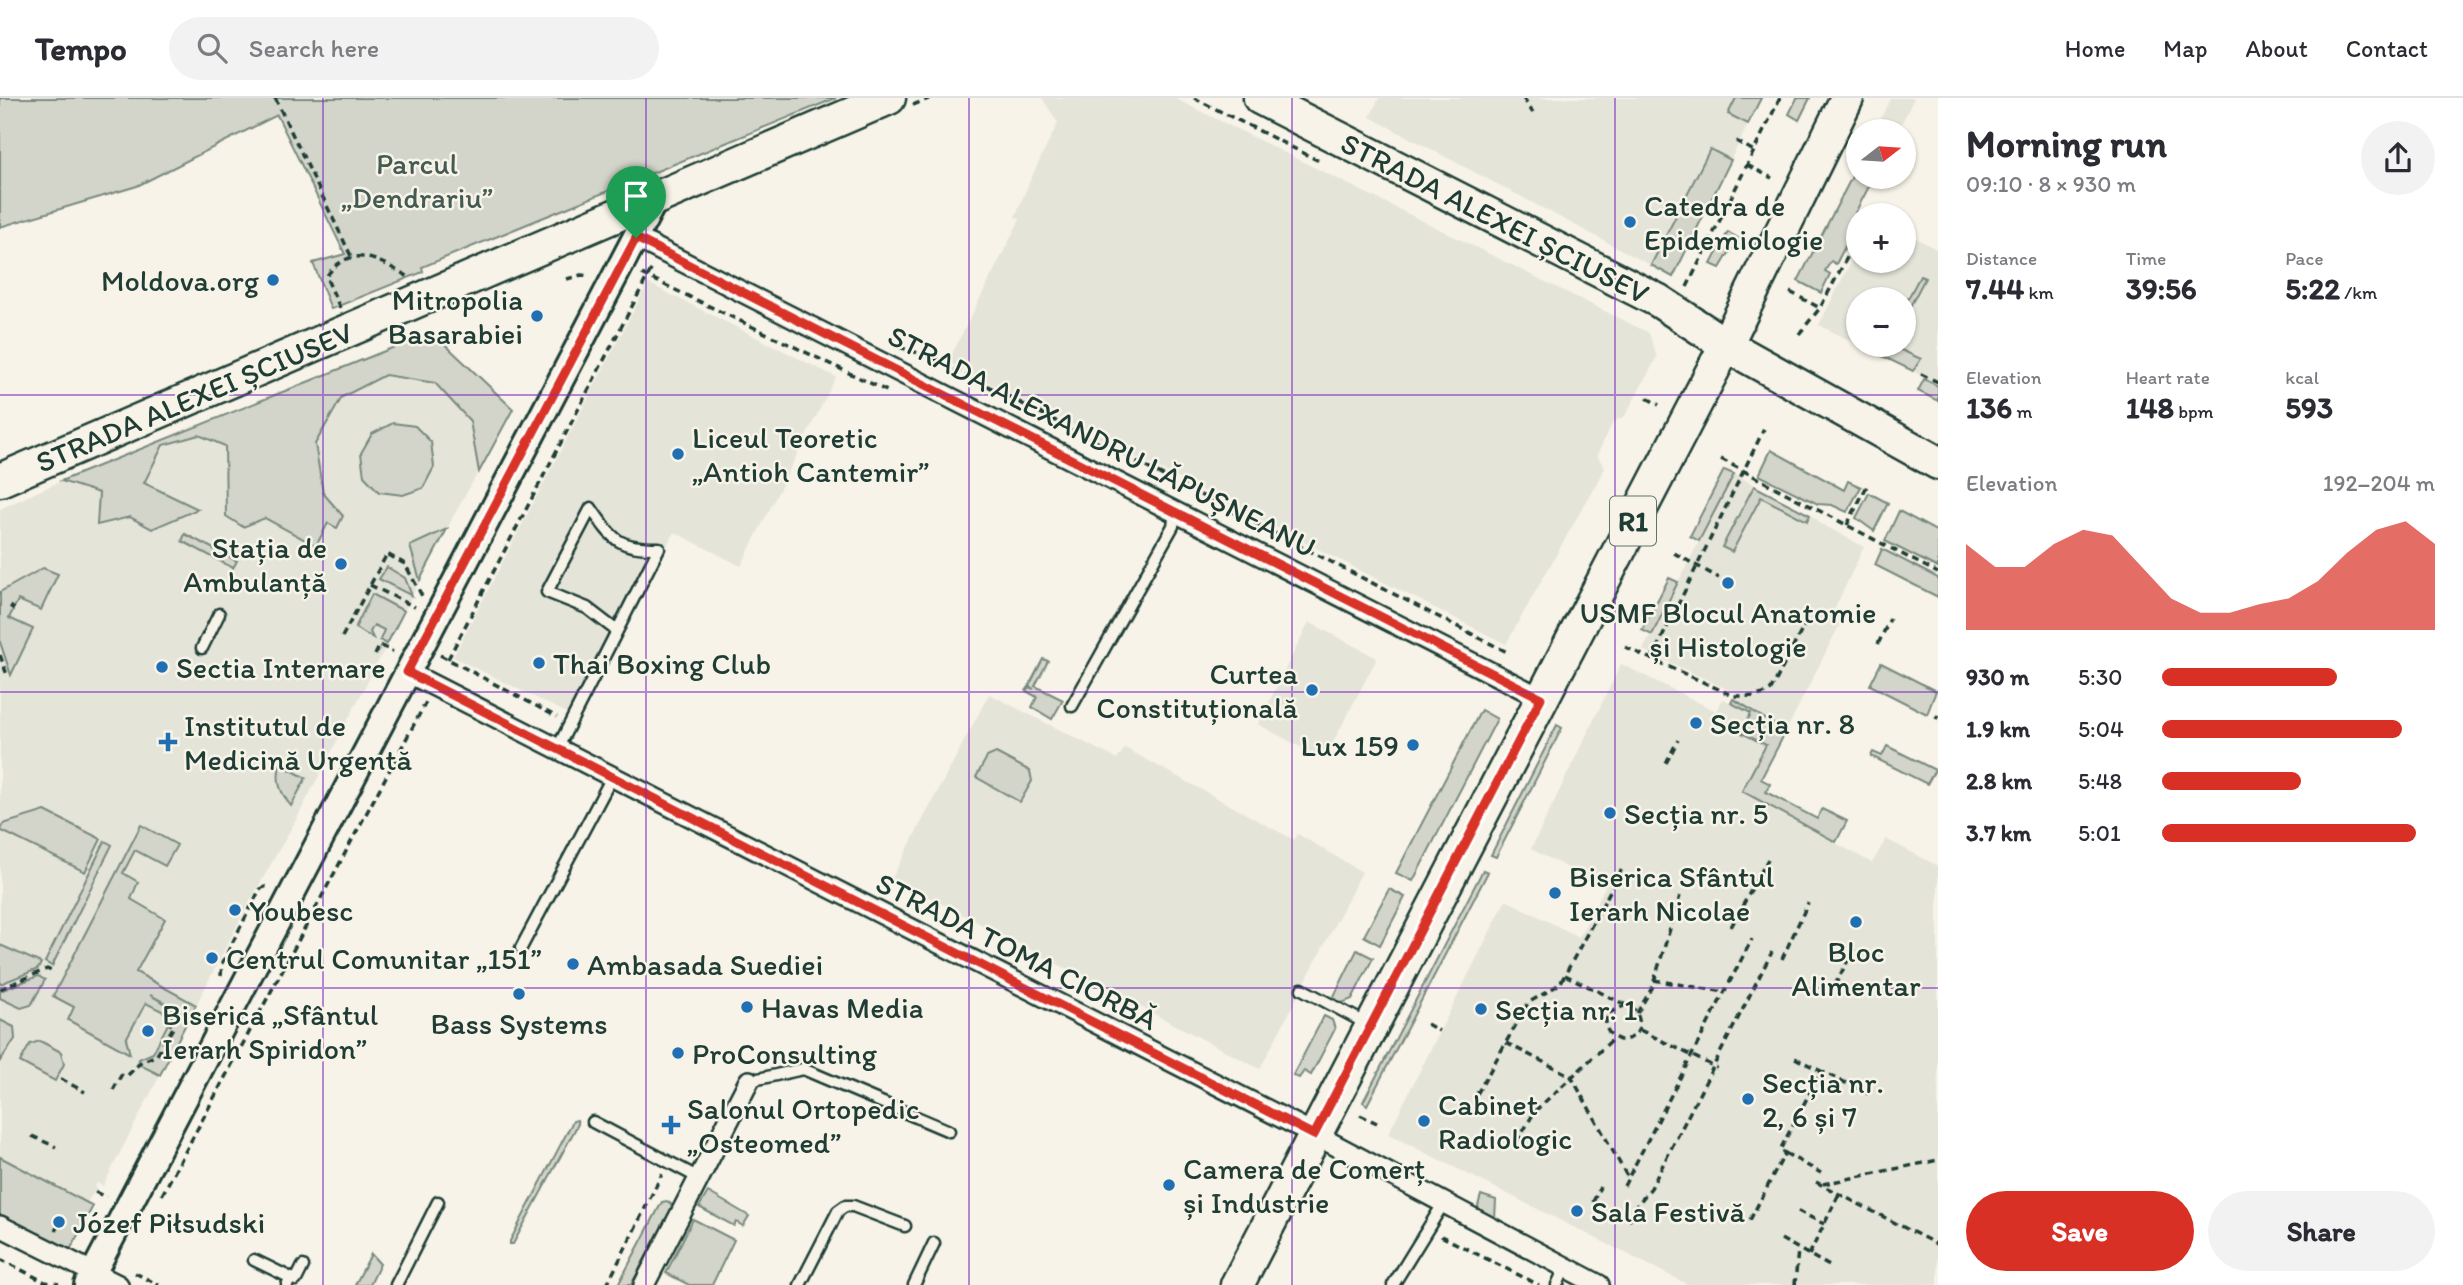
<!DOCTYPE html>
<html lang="en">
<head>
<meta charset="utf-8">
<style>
  :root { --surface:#fff; --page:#f2f2f3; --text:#2b2b33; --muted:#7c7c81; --line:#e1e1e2; --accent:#d93025 }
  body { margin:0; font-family:Itim,sans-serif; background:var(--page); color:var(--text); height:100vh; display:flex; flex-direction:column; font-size:26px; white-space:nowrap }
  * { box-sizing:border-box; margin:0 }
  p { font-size:23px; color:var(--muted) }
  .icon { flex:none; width:38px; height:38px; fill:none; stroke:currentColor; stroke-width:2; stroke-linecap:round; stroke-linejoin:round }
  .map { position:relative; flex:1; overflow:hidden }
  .side { display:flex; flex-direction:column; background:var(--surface); width:525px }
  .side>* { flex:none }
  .needle { width:46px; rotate:73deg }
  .tools { position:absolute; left:1846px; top:21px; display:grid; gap:14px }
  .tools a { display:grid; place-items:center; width:70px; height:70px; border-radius:50%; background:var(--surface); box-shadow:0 2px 5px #0004; font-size:35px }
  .pin { position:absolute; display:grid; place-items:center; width:60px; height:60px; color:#fff; margin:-72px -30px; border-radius:50% 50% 50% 0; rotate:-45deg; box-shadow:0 0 7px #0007 }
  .pin .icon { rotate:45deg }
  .round { display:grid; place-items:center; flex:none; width:74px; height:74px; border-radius:37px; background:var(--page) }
  .head { display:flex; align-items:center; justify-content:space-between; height:119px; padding:0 28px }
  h1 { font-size:38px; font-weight:700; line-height:52px }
  .figures { display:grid; grid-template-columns:repeat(3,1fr); gap:10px; height:119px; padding:7px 28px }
  .figures div { display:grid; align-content:center }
  .figures b { font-size:30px; font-weight:700 }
  .figures small { font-size:19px; font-weight:400 }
  .figures p { font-size:19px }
  .chart { height:196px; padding:14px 28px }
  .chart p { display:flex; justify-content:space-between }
  .chart svg { width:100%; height:126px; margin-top:7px; fill:var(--accent); opacity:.7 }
  .button { display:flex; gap:14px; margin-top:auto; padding:14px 28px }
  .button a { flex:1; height:80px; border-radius:42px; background:var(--accent); color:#fff; font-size:28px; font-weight:700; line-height:80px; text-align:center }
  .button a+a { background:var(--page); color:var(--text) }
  ul { padding:0 28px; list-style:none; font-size:23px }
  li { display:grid; grid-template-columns:112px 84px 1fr; align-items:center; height:52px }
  li i { height:18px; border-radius:9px; background:var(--accent) }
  header { display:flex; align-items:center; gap:42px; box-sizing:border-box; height:98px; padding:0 35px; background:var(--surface); border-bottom:2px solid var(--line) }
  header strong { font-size:33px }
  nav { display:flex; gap:38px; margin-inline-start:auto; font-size:24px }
  .search { width:490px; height:63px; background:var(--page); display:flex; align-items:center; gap:18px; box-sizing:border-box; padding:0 24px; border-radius:38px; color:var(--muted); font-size:26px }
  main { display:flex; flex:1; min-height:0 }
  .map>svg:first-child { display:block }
</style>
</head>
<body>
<header>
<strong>Tempo</strong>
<div class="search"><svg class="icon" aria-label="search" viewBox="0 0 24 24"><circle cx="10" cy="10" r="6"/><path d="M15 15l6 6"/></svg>Search here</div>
<nav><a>Home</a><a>Map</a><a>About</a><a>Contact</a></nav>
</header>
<main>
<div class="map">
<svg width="1938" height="1187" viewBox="0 0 1938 1187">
  <rect width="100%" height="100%" fill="#f7f3e8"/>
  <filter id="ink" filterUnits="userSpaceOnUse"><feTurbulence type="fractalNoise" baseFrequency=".0143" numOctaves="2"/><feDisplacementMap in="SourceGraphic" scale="14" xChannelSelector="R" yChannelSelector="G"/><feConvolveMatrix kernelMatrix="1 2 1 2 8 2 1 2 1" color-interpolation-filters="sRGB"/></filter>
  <g filter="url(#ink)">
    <!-- built -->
    <g fill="#e5e4d9">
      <polygon points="1042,0 1174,0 1649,235 1657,259 1625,318 1613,324 1597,357 1605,370 1506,546 948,264 1020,121 1015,119 1031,80 1058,25"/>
      <polygon points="1379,0 1761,0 1673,179 1370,19"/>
      <polygon points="1891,0 1914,0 1898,33 1874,33"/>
      <polygon points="1904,134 1938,152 1938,288 1913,273 1859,247 1904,247 1904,201 1858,201 1858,247 1819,227 1858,150 1858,163 1904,163"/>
      <polygon points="648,185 836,279 741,468 674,434 577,620 453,559"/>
      <polygon points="432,234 513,311 452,421 296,722 244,814 103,1088 97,1085 95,1089 97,1090 87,1104 0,1059 0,411 61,383"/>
      <polygon points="1734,376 1810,417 1818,422 1818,424 1864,449 1833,514 1843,520 1786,633 1765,623 1756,613 1733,601 1735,595 1643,552"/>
      <polygon points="1309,524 1377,560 1324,662 1258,626"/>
      <polygon points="1621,566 1716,613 1723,601 1752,615 1766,646 1742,693 1872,765 1886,741 1938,768 1938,1187 1689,1187 1388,1036 1506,802 1579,839 1605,789 1531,751"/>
      <polygon points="989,596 1117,661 1125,650 1294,742 1298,736 1362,774 1260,971 892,780"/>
    </g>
    <!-- green -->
    <g fill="#d3d5ca" stroke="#79897f" stroke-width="2">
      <polygon points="0,0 836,0 422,169 423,174 331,211 313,165 345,156 277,17 137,88 0,129"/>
      <polygon points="1736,0 1761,0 1748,26 1728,16"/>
      <polygon points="1797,0 1810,0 1799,22 1789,16"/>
      <polygon points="1710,51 1731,62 1673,179 1651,167"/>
      <polygon points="1858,67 1858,79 1874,79 1855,115 1858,123 1836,166 1831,163 1825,173 1830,176 1821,195 1798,183"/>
      <polygon points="1728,134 1738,140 1720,170 1711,166"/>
      <polygon points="1920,178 1925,180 1904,220 1904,208"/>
      <polygon points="432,234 513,311 479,374 470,323 435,285 385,277 342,299 315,346 323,395 343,418 337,430 328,425 316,448 265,420 243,429 226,418 225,348 199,337 163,347 144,385 198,411 152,431 130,419 97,427 99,395 61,383"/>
      <polygon points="1883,247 1890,247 1921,261 1913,273 1878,256"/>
      <polygon points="1924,281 1938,288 1938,303 1918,293"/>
      <polygon points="393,325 415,328 431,344 434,369 423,390 403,397 379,394 364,378 361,355 372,336"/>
      <polygon points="1771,352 1844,392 1848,383 1861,389 1847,414 1832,407 1818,406 1759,377"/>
      <polygon points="1724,372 1734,376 1699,443 1690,438"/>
      <polygon points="1754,388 1810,417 1807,423 1761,399 1732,454 1722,449"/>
      <polygon points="1869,395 1888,405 1874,433 1856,420"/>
      <polygon points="1899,413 1938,434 1938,470 1885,443"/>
      <polygon points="447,431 420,482 410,448"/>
      <polygon points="185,436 237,463 233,470 182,443"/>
      <polygon points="1882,451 1938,480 1938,499 1875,467"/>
      <polygon points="387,469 405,480 412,498 379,481"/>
      <polygon points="43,470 58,476 41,512 18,502 9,520 33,531 11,577 0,544 0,494"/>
      <polygon points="1669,480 1678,484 1652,537 1642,532"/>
      <polygon points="372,496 404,513 387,546 380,542 384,532 374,527 370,534 373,540 355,530"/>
      <polygon points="1043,561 1048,563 1035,588 1063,602 1052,621 1032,609 1037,599 1026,593 1029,589 1034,591 1029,588"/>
      <polygon points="1881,565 1936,593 1927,616 1870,587"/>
      <path d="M1733,601C1752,611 1767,624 1786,633L1761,681L1770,686L1766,694L1817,721L1822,711L1847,723L1836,744L1742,693L1766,647L1742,635L1751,615L1731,605Z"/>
      <polygon points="1481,612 1497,621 1413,783 1396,775"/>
      <polygon points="1557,627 1562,630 1496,759 1491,757"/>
      <polygon points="1887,648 1935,672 1927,686 1871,658 1873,654 1882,658"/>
      <polygon points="996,655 1030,673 1032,683 1020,704 976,679 987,659"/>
      <path d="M280,666L306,680L291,708C280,694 276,684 280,666Z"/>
      <polygon points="45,713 101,741 85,774 0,732 3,726"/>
      <polygon points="141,727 177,747 165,768 135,752 123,775 138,784 131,801 165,821 136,874 196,907 190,918 150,897 189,920 160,977 138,966 139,961 153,955 172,918 146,905 126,941 130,956 68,922 74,909 53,898"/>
      <polygon points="105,743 112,747 52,868 45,864"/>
      <polygon points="1483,772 1488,774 1367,1007 1363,1004"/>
      <polygon points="1389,791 1405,799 1380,847 1364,838"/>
      <polygon points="0,847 41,865 38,871 0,886"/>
      <polygon points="1357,852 1373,860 1352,901 1342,905 1333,900"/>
      <polygon points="38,878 45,882 31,907 21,910 0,900 0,893"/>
      <polygon points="1324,918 1332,922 1335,931 1311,977 1304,973 1299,980 1293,977"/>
      <polygon points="0,922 14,929 15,941 0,963"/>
      <polygon points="40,943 61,954 64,966 55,983 20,964 30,946"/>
      <polygon points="577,1022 578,1026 513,1146 510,1146 510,1143 573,1023"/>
      <polygon points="0,1059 93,1108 68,1156 0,1121"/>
      <polygon points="708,1094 749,1118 743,1128 736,1124 734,1128 699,1109"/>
      <polygon points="1481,1097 1496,1102 1495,1121 1480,1113 1478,1108"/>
      <polygon points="667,1103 671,1106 672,1110 631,1187 618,1187 662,1104"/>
      <polygon points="693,1121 734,1142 712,1187 689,1187 666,1175"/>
      <polygon points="371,1156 380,1166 370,1187 355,1187"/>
    </g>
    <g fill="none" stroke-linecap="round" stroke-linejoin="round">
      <defs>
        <g id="service">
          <polyline points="202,550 219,516"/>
          <polyline points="1072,608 1173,428 1175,414"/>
          <path d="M557,651L617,533L587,510L547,494L591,410C614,443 618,450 659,450L617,533"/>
          <polyline points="521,850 612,679"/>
          <polyline points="1302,891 1369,927"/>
          <polyline points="749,983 803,971 949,1033"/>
          <polyline points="593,1024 699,1080"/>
          <polyline points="254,1162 291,1180 287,1187"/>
          <polyline points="291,1180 296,1182 303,1168"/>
          <polyline points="396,1187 438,1104"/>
          <polyline points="800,1187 838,1113 845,1108 853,1108 905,1128"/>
          <polyline points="914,1187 934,1145"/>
          <polyline points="1393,1187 1443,1106"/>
          <polyline points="1557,1187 1565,1170"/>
        </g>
        <g id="minor">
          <polyline points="636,140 1541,600"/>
          <polyline points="407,574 1314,1036 1599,1187"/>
          <polyline points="0,1128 118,1187"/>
          <polyline points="644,1187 749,983"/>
        </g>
        <polyline id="tertiary" points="87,1187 656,100"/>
        <g id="primary">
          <polyline points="1260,0 1659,203 1726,247 1938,365"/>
          <polyline points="0,382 889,0"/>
          <polyline points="1237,1187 1726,247 1847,0"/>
        </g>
      </defs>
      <!-- service casing -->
      <use href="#service" stroke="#1f3d34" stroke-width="15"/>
      <!-- minor casing -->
      <use href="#minor" stroke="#1f3d34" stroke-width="24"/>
      <!-- tertiary casing -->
      <use href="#tertiary" stroke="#1f3d34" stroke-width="30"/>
      <!-- primary casing -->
      <use href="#primary" stroke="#1f3d34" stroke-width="37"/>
      <!-- path -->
      <g stroke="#1f3d34" stroke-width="3.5" stroke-dasharray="7 5" stroke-linecap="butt">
        <polyline points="275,0 352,160"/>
        <polyline points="1194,0 1321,64"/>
        <polyline points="1523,0 1533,15"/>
        <polyline points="913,7 931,0"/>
        <polyline points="1736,43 1754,53"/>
        <polyline points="1747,67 1772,80"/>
        <polyline points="642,176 891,295"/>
        <polyline points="567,181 581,177 589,178"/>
        <polyline points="1687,189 1780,0"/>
        <polyline points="1790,194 1820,210"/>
        <path d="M340,210L326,179C351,143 380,163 409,179"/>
        <polyline points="1799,236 1820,210 1858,139"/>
        <polyline points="899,249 931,259 1507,554"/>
        <polyline points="1921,276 1938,284"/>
        <polyline points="1647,300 1659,307"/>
        <polyline points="1721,361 1938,475"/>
        <polyline points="1847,427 1868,386"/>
        <polyline points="1674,455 1719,480"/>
        <polyline points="370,487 415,509"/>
        <polyline points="10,508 14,511"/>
        <polyline points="342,539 387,456 405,466 422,498"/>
        <polyline points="1878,546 1890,521"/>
        <path d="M1625,549L1734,598C1747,598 1760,600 1771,592L1805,526"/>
        <polyline points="0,557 7,577"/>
        <polyline points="375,557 380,547 393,554"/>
        <polyline points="440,557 557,619"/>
        <polyline points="448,561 652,170"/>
        <polyline points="1651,562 1764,331"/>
        <polyline points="1936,621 1938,617"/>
        <polyline points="1666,665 1678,642"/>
        <polyline points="1731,829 1768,761"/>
        <polyline points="1782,861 1808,805"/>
        <path d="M1565,877L1634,911C1645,926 1639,942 1620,942C1607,937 1602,927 1609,915L1624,908"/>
        <polyline points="221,878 222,865 260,791 270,787"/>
        <polyline points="1654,882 1724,894"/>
        <polyline points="0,891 47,871 54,874"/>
        <polyline points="1829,898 1854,851"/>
        <polyline points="1637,915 1652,890 1680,798"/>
        <polyline points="1427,926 1439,933"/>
        <polyline points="1640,932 1717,970"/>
        <polyline points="1506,945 1571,978 1628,1080"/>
        <polyline points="1795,960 1821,973"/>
        <polyline points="128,977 141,964 157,957 174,928 169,925"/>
        <polyline points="61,981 85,994"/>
        <polyline points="113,992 123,974"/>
        <polyline points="1477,996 1528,905 1560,886 1623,769"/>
        <polyline points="1360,1017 1377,1025"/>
        <polyline points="32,1038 56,1049"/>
        <polyline points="1517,1044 1535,1013 1614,940"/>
        <polyline points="1785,1055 1821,1075"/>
        <polyline points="1816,1084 1938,1147"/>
        <polyline points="1823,1086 1938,1062"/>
        <polyline points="1624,1088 1752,841"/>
        <polyline points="95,1094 106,1099"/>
        <polyline points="162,1097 426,604"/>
        <polyline points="1593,1104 1600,1089"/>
        <polyline points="1798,1113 1824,1126"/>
        <polyline points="1750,1122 1785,1055 1780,1052 1821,973 1869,996"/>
        <polyline points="1629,1123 1637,1107 1651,1090 1772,854"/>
        <polyline points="55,1133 59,1126"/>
        <polyline points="1441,1138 1539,1187"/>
        <polyline points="1781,1141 1833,1170"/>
        <polyline points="1809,1157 1839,1096"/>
        <polyline points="0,1161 45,1184 59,1186"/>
        <polyline points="135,1175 159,1187"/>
        <polyline points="607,1187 662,1076"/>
        <polyline points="1795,1187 1798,1151"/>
      </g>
      <!-- service -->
      <use href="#service" stroke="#f7f3e8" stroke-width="10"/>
      <!-- minor -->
      <use href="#minor" stroke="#f7f3e8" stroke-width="19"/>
      <!-- tertiary -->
      <use href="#tertiary" stroke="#f7f3e8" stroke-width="24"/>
      <!-- primary -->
      <use href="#primary" stroke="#f7f3e8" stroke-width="32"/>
    </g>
  </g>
  <g fill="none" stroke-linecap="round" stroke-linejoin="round" filter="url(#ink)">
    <defs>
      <polygon id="route" points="636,140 1541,600 1314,1037 407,574"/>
    </defs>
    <!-- route casing -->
    <use href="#route" stroke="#fff" stroke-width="14"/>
    <!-- route -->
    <use href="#route" stroke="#d93025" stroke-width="9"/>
  </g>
  <!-- grid -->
  <path fill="none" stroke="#7b2cbf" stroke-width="2" stroke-opacity="0.55" d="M323,0V1187M646,0V1187M969,0V1187M1292,0V1187M1615,0V1187M0,297H1938M0,594H1938M0,890H1938"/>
  <!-- markers -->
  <g fill="#1f6fb2" stroke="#f7f3e8" stroke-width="2.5">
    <circle cx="1630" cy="124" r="7"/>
    <circle cx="273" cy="182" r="7"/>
    <circle cx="537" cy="218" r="7"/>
    <circle cx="678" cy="356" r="7"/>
    <circle cx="341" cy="466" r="7"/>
    <circle cx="1728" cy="485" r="7"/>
    <circle cx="539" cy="565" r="7"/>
    <circle cx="162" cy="569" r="7"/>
    <circle cx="1312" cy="592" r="7"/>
    <circle cx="1696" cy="625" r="7"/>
    <path d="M164.5 633.5h7v7h7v7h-7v7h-7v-7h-7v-7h7z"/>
    <circle cx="1413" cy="647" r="7"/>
    <circle cx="1610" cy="715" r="7"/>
    <circle cx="1555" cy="795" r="7"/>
    <circle cx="235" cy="812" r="7"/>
    <circle cx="1856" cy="824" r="7"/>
    <circle cx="212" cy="860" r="7"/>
    <circle cx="573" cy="866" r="7"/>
    <circle cx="519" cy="896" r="7"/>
    <circle cx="747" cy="909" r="7"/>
    <circle cx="1481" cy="911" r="7"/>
    <circle cx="148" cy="933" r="7"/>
    <circle cx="678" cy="955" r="7"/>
    <circle cx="1748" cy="1001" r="7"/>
    <circle cx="1424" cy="1023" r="7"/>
    <path d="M667.5 1016.5h7v7h7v7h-7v7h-7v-7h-7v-7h7z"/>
    <circle cx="1169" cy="1087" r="7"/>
    <circle cx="1577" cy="1113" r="7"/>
    <circle cx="59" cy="1124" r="7"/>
  </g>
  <g text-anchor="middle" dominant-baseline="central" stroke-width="5" stroke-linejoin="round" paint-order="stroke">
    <!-- shield labels -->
    <rect fill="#f7f3e8" stroke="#60746a" stroke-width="2" x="1610" y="398.5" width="46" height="49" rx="5"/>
    <g font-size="28" font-weight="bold" fill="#1f3d34">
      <text x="1633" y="423">R1</text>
    </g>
    <!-- park labels -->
    <g font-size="30" fill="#435b52" stroke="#f7f3e8">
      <text x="417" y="65">Parcul<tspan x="417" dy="34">„Dendrariu”</tspan></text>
    </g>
    <!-- poi labels -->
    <g font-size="30" fill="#1f3d34" stroke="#f7f3e8" text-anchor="start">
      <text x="1644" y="107">Catedra de<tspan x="1644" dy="34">Epidemiologie</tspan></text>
      <text x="259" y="182" text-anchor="end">Moldova.org</text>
      <text x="523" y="201" text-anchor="end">Mitropolia<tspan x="523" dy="34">Basarabiei</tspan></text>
      <text x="692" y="339">Liceul Teoretic<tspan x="692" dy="34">„Antioh Cantemir”</tspan></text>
      <text x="327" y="449" text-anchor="end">Stația de<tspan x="327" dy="34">Ambulanță</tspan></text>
      <text x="1728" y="514" text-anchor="middle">USMF Blocul Anatomie<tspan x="1728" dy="34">și Histologie</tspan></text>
      <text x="553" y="565">Thai Boxing Club</text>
      <text x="176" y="569">Sectia Internare</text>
      <text x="1298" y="575" text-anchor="end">Curtea<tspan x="1298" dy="34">Constituțională</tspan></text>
      <text x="1710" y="625">Secția nr. 8</text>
      <text x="184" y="627">Institutul de<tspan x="184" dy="34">Medicină Urgentă</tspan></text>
      <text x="1399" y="647" text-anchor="end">Lux 159</text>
      <text x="1624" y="715">Secția nr. 5</text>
      <text x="1569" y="778">Biserica Sfântul<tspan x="1569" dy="34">Ierarh Nicolae</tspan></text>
      <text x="249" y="812">Youbesc</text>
      <text x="1856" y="853" text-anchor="middle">Bloc<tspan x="1856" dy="34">Alimentar</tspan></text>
      <text x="226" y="860">Centrul Comunitar „151”</text>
      <text x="587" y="866">Ambasada Suediei</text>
      <text x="761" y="909">Havas Media</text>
      <text x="1495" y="911">Secția nr. 1</text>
      <text x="162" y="916">Biserica „Sfântul<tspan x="162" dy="34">Ierarh Spiridon”</tspan></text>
      <text x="519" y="925" text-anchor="middle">Bass Systems</text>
      <text x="692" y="955">ProConsulting</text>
      <text x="1762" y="984">Secția nr.<tspan x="1762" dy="34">2, 6 și 7</tspan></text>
      <text x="1438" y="1006">Cabinet<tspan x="1438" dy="34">Radiologic</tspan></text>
      <text x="687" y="1010">Salonul Ortopedic<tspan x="687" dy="34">„Osteomed”</tspan></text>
      <text x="1183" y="1070">Camera de Comerț<tspan x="1183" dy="34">și Industrie</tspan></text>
      <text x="1591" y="1113">Sala Festivă</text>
      <text x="73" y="1124">Józef Piłsudski</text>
    </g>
    <!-- street labels -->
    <g font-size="30" fill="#1f3d34" stroke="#f7f3e8">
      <text transform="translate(1495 120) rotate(27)">STRADA ALEXEI ȘCIUSEV</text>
      <text transform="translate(194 299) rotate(-23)">STRADA ALEXEI ȘCIUSEV</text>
      <text transform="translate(1102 343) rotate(27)">STRADA ALEXANDRU LĂPUȘNEANU</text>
      <text transform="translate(1017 853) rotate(27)">STRADA TOMA CIORBĂ</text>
    </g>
  </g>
</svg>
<div class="tools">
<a><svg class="needle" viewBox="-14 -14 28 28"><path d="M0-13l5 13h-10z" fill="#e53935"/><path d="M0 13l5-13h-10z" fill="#7c7c81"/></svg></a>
<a>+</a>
<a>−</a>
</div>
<div class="pin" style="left:636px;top:140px;background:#1e9e55"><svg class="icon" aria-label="arrive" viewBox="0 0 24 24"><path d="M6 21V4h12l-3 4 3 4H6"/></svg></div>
</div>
<section class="side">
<div class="head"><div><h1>Morning run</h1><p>09:10 · 8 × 930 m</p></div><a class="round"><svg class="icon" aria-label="share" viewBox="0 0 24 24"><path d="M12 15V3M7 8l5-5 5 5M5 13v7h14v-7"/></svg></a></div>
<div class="figures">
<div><p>Distance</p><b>7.44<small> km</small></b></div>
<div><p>Time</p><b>39:56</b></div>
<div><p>Pace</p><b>5:22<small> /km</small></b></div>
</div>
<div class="figures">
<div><p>Elevation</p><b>136<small> m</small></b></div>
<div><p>Heart rate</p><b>148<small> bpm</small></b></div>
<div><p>kcal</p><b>593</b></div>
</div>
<div class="chart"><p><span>Elevation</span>192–204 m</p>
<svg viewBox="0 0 160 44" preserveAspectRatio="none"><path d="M0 44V14L10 22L20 22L30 14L40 9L50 11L60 22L70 33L80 38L90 38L100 35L110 33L120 27L130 17L140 9L150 6L160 14V44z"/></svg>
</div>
<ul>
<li><b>930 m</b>5:30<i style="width:64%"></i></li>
<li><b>1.9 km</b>5:04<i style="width:88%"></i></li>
<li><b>2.8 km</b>5:48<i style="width:51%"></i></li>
<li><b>3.7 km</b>5:01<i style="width:93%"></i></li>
</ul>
<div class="button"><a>Save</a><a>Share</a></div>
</section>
</main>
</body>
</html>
